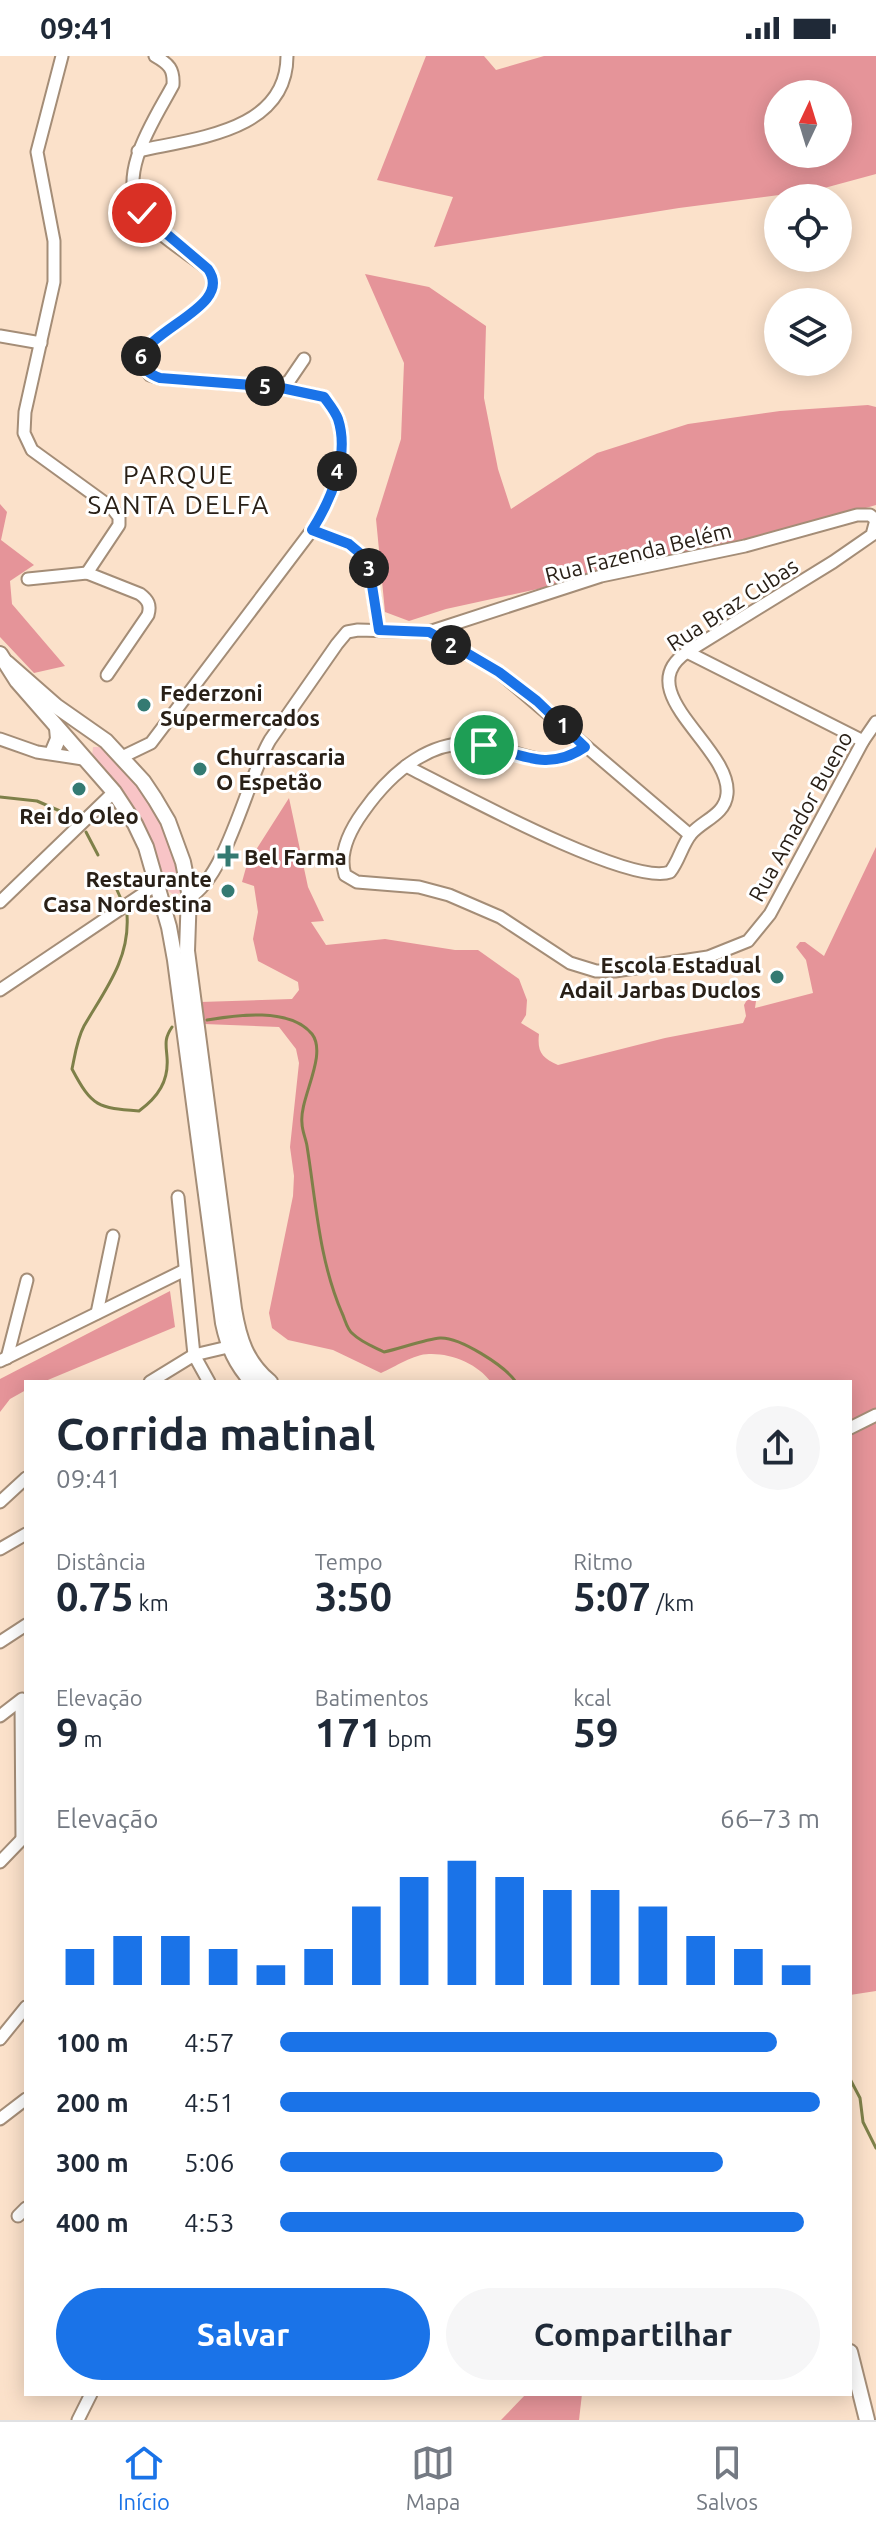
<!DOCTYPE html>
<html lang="pt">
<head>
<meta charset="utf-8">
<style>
  :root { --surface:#fff; --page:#f6f6f7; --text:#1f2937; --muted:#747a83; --line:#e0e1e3; --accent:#1a73e8 }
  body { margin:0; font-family:Ubuntu,sans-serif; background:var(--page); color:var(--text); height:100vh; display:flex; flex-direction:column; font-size:30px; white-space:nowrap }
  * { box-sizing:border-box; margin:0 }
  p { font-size:26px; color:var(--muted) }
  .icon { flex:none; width:44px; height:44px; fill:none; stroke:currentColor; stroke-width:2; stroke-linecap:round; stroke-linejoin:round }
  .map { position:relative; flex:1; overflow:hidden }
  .panel { position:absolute; left:24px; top:1324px; width:828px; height:1016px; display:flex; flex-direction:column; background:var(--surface); border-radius:0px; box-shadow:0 4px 20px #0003 }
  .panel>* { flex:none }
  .needle { width:52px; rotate:4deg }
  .buttons { position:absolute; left:764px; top:24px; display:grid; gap:16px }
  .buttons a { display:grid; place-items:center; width:88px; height:88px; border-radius:50%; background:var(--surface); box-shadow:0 4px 20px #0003; font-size:40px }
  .pin { position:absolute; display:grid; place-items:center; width:68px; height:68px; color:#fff; margin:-34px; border:4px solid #fff; border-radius:50%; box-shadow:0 2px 8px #0007 }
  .km { position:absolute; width:40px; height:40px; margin:-20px; border-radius:50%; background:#222; color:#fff; font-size:22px; line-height:40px; text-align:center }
  .round { display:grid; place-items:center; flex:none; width:84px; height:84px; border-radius:42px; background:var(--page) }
  .summary { display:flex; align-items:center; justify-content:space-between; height:136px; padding:0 32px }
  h1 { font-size:44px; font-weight:600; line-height:60px }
  .metrics { display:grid; grid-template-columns:repeat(3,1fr); gap:12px; height:136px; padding:8px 32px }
  .metrics div { display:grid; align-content:center }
  .metrics b { font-size:40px; font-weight:600 }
  .metrics small { font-size:22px; font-weight:400 }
  .metrics p { font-size:22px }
  .chart { height:224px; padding:16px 32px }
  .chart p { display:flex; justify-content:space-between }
  .chart svg { width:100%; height:144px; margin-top:8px; stroke:var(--accent); stroke-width:6 }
  .action { display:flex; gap:16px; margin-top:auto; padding:16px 32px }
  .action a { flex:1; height:92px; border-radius:48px; background:var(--accent); color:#fff; font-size:32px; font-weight:600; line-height:92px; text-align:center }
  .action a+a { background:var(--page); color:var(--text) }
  ul { padding:0 32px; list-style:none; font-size:26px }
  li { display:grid; grid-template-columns:128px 96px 1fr; align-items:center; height:60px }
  li i { height:20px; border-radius:10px; background:var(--accent) }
  .status { display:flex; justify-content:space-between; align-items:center; height:56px; padding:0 40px; background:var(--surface); direction:ltr }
  .status svg { height:22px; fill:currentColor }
  .tab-bar { display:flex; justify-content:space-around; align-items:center; height:112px; border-top:2px solid var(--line); background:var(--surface); font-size:22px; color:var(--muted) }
  .tab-bar a { display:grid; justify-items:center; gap:4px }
  .tab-bar .on { color:var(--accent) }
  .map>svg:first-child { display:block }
</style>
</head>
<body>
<div class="status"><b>09:41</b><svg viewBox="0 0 49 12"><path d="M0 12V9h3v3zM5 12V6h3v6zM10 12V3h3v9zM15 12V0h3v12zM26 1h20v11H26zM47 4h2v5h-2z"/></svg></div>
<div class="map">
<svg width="876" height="2364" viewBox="0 0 876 2364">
  <rect width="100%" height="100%" fill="#fbe1ca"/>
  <!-- green -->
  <path fill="#f8c4c6" d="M93,691H102C130,715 191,798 180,837L174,839L164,832C151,772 136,744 92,701Z"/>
  <!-- forest -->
  <g fill="#e59499" fill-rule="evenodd">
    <path d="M426,0H484L496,14L544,0H876V118L817,134L679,152L434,191L453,141L377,124ZM838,38V98H778V38Z"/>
    <polygon points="365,218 429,231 486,270 484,342 498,413 511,453 597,397 688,368 780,355 868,349 876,351 876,449 739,489 446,553 409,565 385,556 376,463 401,383 404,307"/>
    <polygon points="0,448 7,456 1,484 34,509 10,525 12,548 65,610 34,617 0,581"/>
    <path d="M289,742L308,831L324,865L311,866L326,889L385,883L455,894H478L519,923L527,944L526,959L521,967L539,978C537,996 542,1002 558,1009L665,982L743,967L746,960L744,949L748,942H754L756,945L755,952L813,937L806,904L796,891L800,886H805L824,900L876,791V1935L850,1939V1326H491C478,1308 451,1297 429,1298C414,1298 395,1311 381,1317L333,1294L288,1284L272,1272L269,1257L293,1140L294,1120L290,1091L299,1007L296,993L279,971L204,968L200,946L292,943L299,934L298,926L258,905L253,883L258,856L254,830L242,826L247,808Z"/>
    <polygon points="170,1235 175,1271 43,1326 26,1326 26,1334 10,1343 0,1356 0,1323"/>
    <polygon points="526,2338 582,2338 579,2364 501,2364"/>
  </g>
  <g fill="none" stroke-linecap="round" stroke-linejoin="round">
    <!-- stream -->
    <g stroke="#7e8049" stroke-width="3">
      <polyline points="0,741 37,745 76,762"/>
      <polyline points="86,776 98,799"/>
      <polyline points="113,825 121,843"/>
      <path d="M127,859C130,903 105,934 84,970C77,983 75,999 72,1013C92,1051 98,1052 139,1055C158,1041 169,1025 167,1001C166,988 164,983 172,971"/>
      <path d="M207,964C236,959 290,951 312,978C328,999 299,1043 302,1067C302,1075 306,1083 307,1090C316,1146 319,1204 342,1257C345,1263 347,1274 353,1278C361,1286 374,1291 384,1296C399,1293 426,1283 440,1282C460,1281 505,1310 516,1326"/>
      <polyline points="850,2023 860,2042 863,2066 876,2092"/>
    </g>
    <defs>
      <g id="minor">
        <polyline points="62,0 37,96 54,185 54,226 25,356 24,377 32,394 112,452 119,461 119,469 87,517"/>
        <path d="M138,95C194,82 287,76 287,0"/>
        <polyline points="0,280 41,287"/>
        <polyline points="278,331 289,325 304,303"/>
        <polyline points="312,474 349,488 368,504 379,574"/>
        <path d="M28,523L87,517L140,538C148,544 151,549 148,559L107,619"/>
        <polyline points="687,596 863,685"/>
        <polyline points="0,683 37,696 83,703"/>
        <path d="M585,691C546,717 526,697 486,689C433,679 391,716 363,756C350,774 338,797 345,819L357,826L419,831L449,839L500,861L570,907L596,915H615L708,901L748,885L770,858L863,685L876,666"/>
        <path d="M122,701L151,687L312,474C331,444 350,400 338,363C335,355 329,348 324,341L277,331L160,322L150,319L140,304C150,271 234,250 208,213C187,196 156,179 141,156C116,118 155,63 173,29C174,13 169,8 155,0"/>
        <path d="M406,710C450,732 630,831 670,816C679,805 682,789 691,778C703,764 725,759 727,738C732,691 628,636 687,596L833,506L872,479L876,464L870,459H857L745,490L601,520L429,576"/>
        <path d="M189,842C227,820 247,723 270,684L337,588L347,576L358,574L429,576L499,616L690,779"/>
        <polyline points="0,846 114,736"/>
        <polyline points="0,934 156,829"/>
        <polyline points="178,1141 194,1299 209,1326"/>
        <polyline points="97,1257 113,1180"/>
        <polyline points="7,1302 27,1224"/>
        <polyline points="0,1305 185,1214"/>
        <polyline points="150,1326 194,1299 228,1291"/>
        <polyline points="850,1372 876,1359"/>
        <polyline points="0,1446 26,1422"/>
        <polyline points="0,1493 26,1478"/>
        <polyline points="0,1586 26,1569"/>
        <polyline points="21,1645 22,1782"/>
        <polyline points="0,1660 22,1643"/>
        <polyline points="0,1806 26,1779"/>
        <polyline points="0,1983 26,1951"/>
        <polyline points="0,2063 26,2043"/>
        <polyline points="18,2160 26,2152"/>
        <polyline points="78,2364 91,2338"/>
      </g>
      <g id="major">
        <path d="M0,598L17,625L114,736L135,768L146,791L169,871L175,904L223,1267C228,1291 236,1308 252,1326"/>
        <path d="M7,607L56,650L106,685L143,725L155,743L168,765L183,806L189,836L187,895L234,1253C239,1283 246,1306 270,1326"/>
        <polyline points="53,695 58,683 57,672"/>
        <polyline points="850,2296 867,2364"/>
      </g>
    </defs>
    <!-- minor casing -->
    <use href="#minor" stroke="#a48d77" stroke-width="15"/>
    <!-- major casing -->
    <use href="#major" stroke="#a48d77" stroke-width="18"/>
    <!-- minor -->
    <use href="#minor" stroke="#fff" stroke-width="11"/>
    <!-- major -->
    <use href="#major" stroke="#fff" stroke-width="14"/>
  </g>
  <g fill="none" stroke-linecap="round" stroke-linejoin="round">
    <defs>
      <path id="route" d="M142,157L208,213C234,250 150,271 140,304C145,314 149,318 160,322L277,331L324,341C329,348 335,355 338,363C350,400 331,444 312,474L349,488L368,504L379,574L429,576L465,596L499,616L537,645L585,691C548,716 523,699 484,689"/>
    </defs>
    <!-- route casing -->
    <use href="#route" stroke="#fff" stroke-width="16"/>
    <!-- route -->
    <use href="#route" stroke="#1a73e8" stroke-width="10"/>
  </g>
  <!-- markers -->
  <g fill="#347a72" stroke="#fff" stroke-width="3">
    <circle cx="144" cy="649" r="8"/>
    <circle cx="200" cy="713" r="8"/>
    <circle cx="79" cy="733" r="8"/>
    <path d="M224 788h8v8h8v8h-8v8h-8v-8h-8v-8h8z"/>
    <circle cx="228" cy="835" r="8"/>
    <circle cx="777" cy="921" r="8"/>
  </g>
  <g text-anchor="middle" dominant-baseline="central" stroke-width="6" stroke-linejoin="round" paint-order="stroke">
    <!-- street labels -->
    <g font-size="22" fill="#292017" stroke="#fff">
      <text transform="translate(638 496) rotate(-14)">Rua Fazenda Belém</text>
      <text transform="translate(732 548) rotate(-33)">Rua Braz Cubas</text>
      <text transform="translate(800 760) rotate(-61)">Rua Amador Bueno</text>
    </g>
    <!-- poi labels -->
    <g font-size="22" font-weight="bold" fill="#292017" stroke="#fff" text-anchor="start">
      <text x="160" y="636">Federzoni<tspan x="160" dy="25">Supermercados</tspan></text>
      <text x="216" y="700">Churrascaria<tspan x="216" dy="25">O Espetão</tspan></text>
      <text x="79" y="759" text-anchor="middle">Rei do Oleo</text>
      <text x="244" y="800">Bel Farma</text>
      <text x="212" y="822" text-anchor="end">Restaurante<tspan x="212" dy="25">Casa Nordestina</tspan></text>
      <text x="761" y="908" text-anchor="end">Escola Estadual<tspan x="761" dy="25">Adail Jarbas Duclos</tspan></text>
    </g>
    <!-- quarter labels -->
    <g font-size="26" letter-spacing="2" fill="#292017" stroke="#fff">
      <text x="179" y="418">PARQUE<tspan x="179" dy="30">SANTA DELFA</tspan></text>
    </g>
  </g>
</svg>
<div class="buttons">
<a><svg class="needle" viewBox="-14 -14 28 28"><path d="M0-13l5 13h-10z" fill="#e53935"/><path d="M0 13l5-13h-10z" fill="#747a83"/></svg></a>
<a><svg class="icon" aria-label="locate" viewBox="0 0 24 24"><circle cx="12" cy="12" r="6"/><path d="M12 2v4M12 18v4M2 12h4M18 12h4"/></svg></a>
<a><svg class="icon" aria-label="layers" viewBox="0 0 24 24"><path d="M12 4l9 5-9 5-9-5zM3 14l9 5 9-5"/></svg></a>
</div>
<div class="pin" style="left:484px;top:689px;background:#1e9e55"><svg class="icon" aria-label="arrive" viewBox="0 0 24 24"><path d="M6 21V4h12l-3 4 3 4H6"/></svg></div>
<div class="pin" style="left:142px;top:157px;background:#d93025"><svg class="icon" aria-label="check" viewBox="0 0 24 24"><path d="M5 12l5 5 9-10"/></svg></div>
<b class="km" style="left:563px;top:669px">1</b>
<b class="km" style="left:451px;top:589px">2</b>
<b class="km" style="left:369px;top:512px">3</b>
<b class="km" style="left:337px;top:415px">4</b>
<b class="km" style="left:265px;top:330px">5</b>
<b class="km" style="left:141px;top:300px">6</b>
<section class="panel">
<div class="summary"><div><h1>Corrida matinal</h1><p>09:41</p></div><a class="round"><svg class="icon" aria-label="share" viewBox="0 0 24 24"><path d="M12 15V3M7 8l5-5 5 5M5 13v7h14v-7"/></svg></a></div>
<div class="metrics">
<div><p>Distância</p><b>0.75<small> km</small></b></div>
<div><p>Tempo</p><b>3:50</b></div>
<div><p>Ritmo</p><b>5:07<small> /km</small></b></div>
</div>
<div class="metrics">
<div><p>Elevação</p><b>9<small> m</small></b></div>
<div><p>Batimentos</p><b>171<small> bpm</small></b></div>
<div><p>kcal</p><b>59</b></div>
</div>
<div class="chart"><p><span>Elevação</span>66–73 m</p>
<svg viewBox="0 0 160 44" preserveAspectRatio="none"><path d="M5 44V33M15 44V29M25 44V29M35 44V33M45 44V38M55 44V33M65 44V20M75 44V11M85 44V6M95 44V11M105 44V15M115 44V15M125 44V20M135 44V29M145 44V33M155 44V38"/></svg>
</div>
<ul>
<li><b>100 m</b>4:57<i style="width:92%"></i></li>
<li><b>200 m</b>4:51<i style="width:100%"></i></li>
<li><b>300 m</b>5:06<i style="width:82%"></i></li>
<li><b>400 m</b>4:53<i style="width:97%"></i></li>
</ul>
<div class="action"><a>Salvar</a><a>Compartilhar</a></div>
</section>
</div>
<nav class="tab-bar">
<a class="on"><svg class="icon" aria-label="home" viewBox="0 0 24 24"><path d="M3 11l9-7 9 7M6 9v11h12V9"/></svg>Início</a>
<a><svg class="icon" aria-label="map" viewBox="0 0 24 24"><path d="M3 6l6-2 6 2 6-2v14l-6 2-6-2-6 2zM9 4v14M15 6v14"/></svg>Mapa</a>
<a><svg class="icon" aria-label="saved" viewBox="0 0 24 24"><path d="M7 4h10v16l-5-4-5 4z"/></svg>Salvos</a>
</nav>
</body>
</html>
